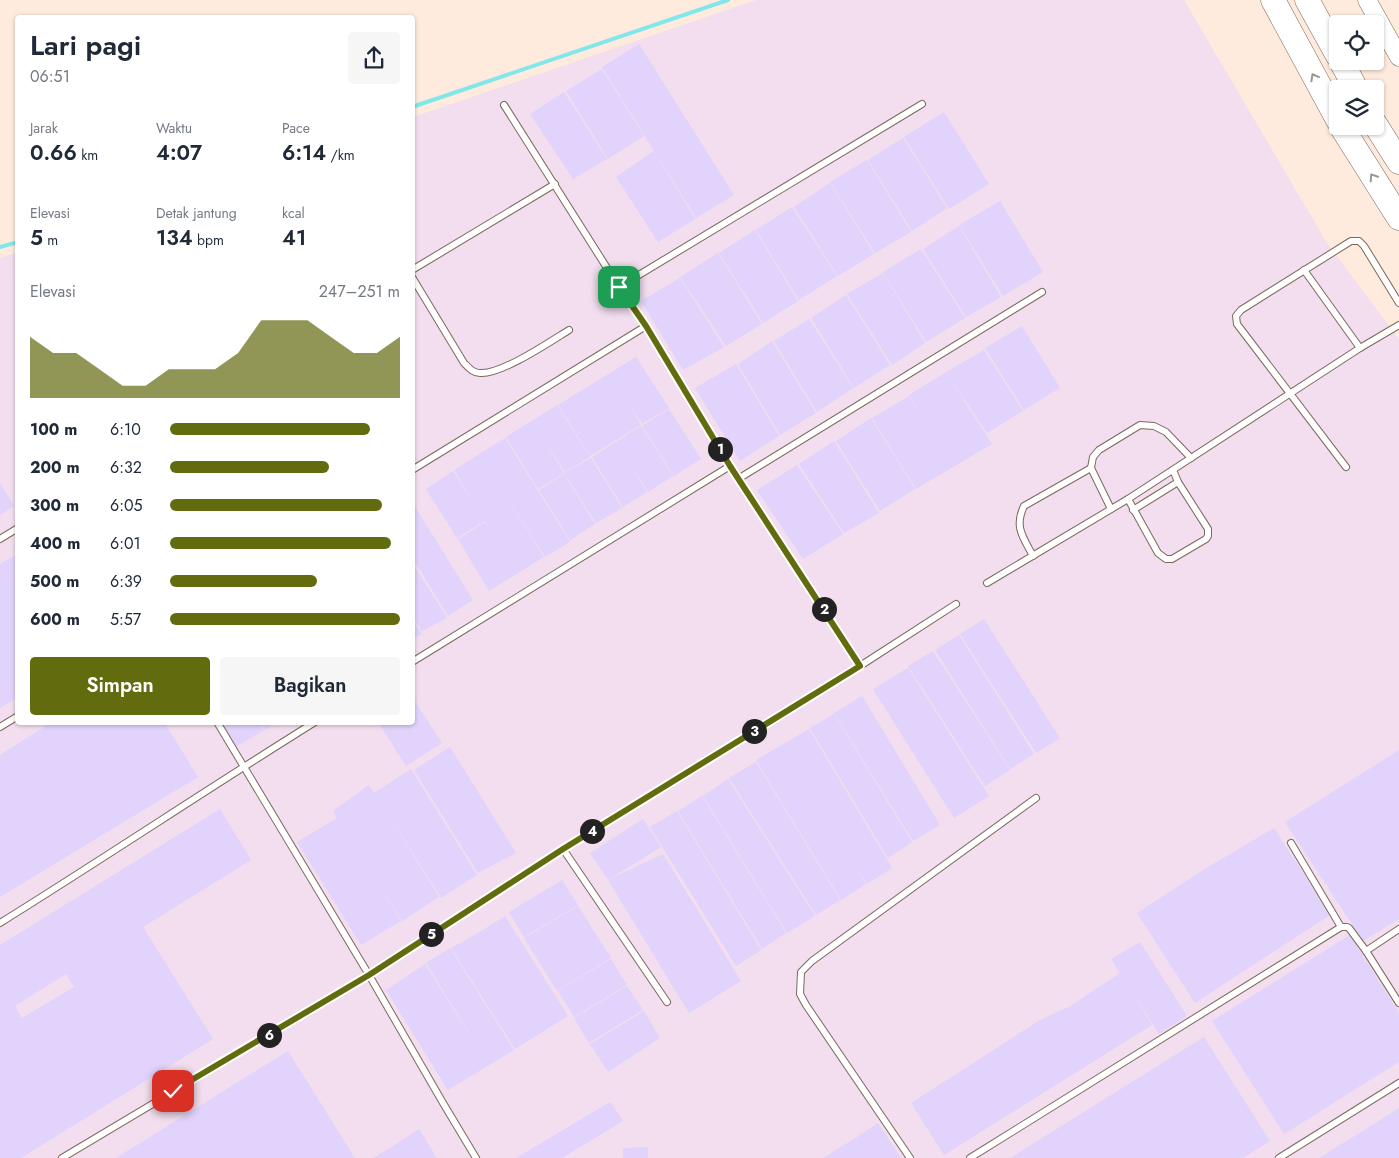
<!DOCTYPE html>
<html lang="id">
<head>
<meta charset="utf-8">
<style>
  :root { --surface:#fff; --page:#f6f6f7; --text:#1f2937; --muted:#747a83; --accent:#636b0f }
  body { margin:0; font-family:Jost,sans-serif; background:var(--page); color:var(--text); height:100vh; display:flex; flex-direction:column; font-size:19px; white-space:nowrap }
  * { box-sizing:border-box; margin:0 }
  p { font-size:16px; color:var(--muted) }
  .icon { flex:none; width:28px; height:28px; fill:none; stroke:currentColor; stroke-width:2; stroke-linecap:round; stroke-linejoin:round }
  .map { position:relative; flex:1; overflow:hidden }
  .drawer { position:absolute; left:15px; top:15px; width:400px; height:710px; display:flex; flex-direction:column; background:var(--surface); border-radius:5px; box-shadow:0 1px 4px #0004 }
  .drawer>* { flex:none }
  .fabs { position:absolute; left:1329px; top:15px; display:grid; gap:10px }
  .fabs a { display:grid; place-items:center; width:55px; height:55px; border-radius:5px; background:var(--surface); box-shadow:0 1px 4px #0004; font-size:25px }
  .pin { position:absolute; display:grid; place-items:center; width:42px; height:42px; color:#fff; margin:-21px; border-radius:10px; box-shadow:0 2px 8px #0006 }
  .km { position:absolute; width:25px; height:25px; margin:-12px; border-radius:50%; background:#222; color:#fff; font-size:14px; line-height:25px; text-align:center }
  .round { display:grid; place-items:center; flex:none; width:52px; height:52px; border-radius:5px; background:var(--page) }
  .head { display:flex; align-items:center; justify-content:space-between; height:85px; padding:0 15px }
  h1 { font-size:28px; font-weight:600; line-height:38px }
  .metrics { display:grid; grid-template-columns:repeat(3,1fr); gap:8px; height:85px; padding:5px 15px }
  .metrics div { display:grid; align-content:center }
  .metrics b { font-size:21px; font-weight:600 }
  .metrics small { font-size:14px; font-weight:400 }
  .metrics p { font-size:14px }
  .chart { height:140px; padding:10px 15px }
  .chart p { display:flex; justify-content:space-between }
  .chart svg { width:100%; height:90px; margin-top:5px; fill:var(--accent); opacity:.7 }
  .cta { display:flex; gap:10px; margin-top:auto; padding:10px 15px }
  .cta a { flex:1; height:58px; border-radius:5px; background:var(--accent); color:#fff; font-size:20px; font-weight:600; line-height:58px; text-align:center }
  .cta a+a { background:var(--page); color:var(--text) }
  ul { padding:0 15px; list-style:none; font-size:16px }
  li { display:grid; grid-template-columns:80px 60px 1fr; align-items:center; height:38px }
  li i { height:12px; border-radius:6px; background:var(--accent) }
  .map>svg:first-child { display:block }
</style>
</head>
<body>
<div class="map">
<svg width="1399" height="1158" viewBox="0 0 1399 1158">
  <rect width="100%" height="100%" fill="#ffebdd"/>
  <!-- industrial -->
  <polygon fill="#f2deee" points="756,0 1184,0 1327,243 1399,339 1399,1158 0,1158 0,258 17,252 18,722 412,722 413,117"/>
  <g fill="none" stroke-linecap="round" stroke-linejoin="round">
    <!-- stream -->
    <g stroke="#81e7eb" stroke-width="4">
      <polyline points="412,107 728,0"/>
      <polyline points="0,247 18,242"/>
    </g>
  </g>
  <!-- building -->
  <g fill="#e1d3fc" fill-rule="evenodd">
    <polygon points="639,44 734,195 696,218 602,67"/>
    <polygon points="602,69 644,136 608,159 566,91"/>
    <polygon points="564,92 607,159 573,179 530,114"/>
    <polygon points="944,112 989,184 949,209 904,137"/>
    <polygon points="903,138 947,208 912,231 868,160"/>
    <polygon points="654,151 695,219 658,242 616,177"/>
    <polygon points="867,160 911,232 875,253 830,182"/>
    <polygon points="830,183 874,254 838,276 794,207"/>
    <polygon points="1000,201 1043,272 1003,296 959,225"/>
    <polygon points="792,207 837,276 799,300 756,230"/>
    <polygon points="959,226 1001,297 966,317 923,249"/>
    <polygon points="755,230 798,301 763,323 719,253"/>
    <polygon points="921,249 965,318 926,342 883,272"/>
    <polygon points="718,253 762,324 726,346 680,277"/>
    <polygon points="883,273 925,343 892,365 847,294"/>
    <polygon points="680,278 724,347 683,370 641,301"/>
    <polygon points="846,295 890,365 854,388 811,318"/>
    <polygon points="809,319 853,388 817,412 774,341"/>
    <polygon points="1022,326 1060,388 1024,410 985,348"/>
    <polygon points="772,341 816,413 780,435 738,364"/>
    <polygon points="984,350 1023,411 987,433 946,372"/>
    <polygon points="636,357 669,408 642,424 628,402 641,425 590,456 558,405"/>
    <polygon points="736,364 779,436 740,461 695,388"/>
    <polygon points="946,372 992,444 916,489 872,418 909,396 944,449 909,395"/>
    <polygon points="557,405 590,457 565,472 544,440 564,473 538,489 506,437"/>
    <polygon points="669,409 701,459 674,476 642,426"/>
    <polygon points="871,418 915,489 880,511 836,441"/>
    <polygon points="641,426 673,476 648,492 626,457 647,492 623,507 592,457"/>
    <polygon points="505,438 570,542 545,557 488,467 544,557 489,591 458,539 485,522 496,538 485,521 457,538 426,489 453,471 473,502 454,470"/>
    <polygon points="834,441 879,513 844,533 799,464"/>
    <polygon points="591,458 622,508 596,523 564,473"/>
    <polygon points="797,465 843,534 803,559 757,490"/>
    <polygon points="564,474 595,524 570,540 539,490"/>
    <polygon points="0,483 14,506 0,515"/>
    <polygon points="412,502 473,600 448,616 412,557"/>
    <polygon points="18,554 18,697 0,708 0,564"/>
    <polygon points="412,562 447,618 422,631 412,617"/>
    <polygon points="984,619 1060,738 1036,753 960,634"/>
    <polygon points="412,620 422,634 412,639"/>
    <polygon points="959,635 1034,754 1010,769 935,650"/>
    <polygon points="933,651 1010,770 985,786 908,666"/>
    <polygon points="908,668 989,796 954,818 873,689"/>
    <polygon points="862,696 940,825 913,841 834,713"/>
    <polygon points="412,697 442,743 406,766 378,722 412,722"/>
    <polygon points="834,714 912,842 888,858 810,728"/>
    <polygon points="52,722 164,722 198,777 0,897 0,755"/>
    <polygon points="220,722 259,722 264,730 236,747"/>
    <polygon points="261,722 278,722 265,730"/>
    <polygon points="809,729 892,868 867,884 850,857 866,884 841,900 756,760"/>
    <polygon points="450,747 516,853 478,873 414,770"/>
    <polygon points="1399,750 1399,919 1363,941 1285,822"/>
    <polygon points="756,762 840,900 816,915 729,778"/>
    <polygon points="411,769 477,875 441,898 378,798 439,897 402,921 374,876 401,921 361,945 297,842 337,818 333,811 369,785 374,793"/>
    <polygon points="728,779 815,916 787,933 703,796"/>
    <polygon points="702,796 786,933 762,949 678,811"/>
    <path d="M220,809L251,860L143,927L213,1039L21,1158H0V945ZM66,974L74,987L22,1018L15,1006Z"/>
    <polygon points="677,811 761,950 736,966 650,827"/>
    <polygon points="643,819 661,847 608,880 590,853"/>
    <polygon points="1274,828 1330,915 1195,1003 1137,913 1203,870"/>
    <polygon points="663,854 741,981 689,1013 608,880"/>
    <polygon points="562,880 578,905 524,937 509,912"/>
    <polygon points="578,906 611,958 557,991 524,938"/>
    <polygon points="505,916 568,1016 515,1049 451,948 478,933 492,957 478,933"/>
    <polygon points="1350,935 1399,1013 1399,1062 1284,1134 1212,1021"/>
    <polygon points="1140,942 1187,1016 1159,1034 1132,991 1152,1025 944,1155 911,1103 1040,1020 1070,1006 1120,973 1111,959"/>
    <polygon points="450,948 514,1050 448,1090 386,990 425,964 485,1059 426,963"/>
    <polygon points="611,959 627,985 574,1017 558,991"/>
    <polygon points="627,986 643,1010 589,1043 574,1018"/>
    <polygon points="644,1011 660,1038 608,1072 590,1044"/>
    <polygon points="1204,1037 1270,1141 1243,1158 1010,1158"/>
    <polygon points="288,1051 355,1158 116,1158 233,1085"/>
    <polygon points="610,1102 623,1121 562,1158 516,1158"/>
    <polygon points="1399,1108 1399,1158 1319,1158 1369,1127"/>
    <polygon points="878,1123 901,1158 823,1158 857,1137"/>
    <polygon points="419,1129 437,1158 373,1158 393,1146"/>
    <polygon points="648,1147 648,1158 623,1158 623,1148"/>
  </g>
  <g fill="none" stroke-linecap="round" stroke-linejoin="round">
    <defs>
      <g id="service">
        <polyline points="504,105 619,287 646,326 730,466 860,666"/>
        <polyline points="412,270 555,184"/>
        <polyline points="1304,270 1360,348"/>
        <path d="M412,277L464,363C469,368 473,373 480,373C501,375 551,341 569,330"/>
        <polyline points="619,287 922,104"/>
        <polyline points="1346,467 1237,324 1236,316 1241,310 1351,241 1359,241 1364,246 1399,303"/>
        <polyline points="412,470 646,326"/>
        <polyline points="738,479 1042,292"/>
        <polyline points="1128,499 1158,553 1166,559 1172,559 1206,539 1208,536 1208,529 1178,482 1173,470"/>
        <polyline points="1111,509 1091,468 1093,457 1099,450 1140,425 1154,426 1166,432 1191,458"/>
        <polyline points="1133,510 1178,482"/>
        <polyline points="0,539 18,528"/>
        <path d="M1033,556C1023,537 1014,527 1024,506L1091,468"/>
        <polyline points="987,583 1128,499 1360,348 1399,325"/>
        <polyline points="412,662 730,466"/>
        <polyline points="217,722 369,975 443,1103 476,1158"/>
        <polyline points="0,727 18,716"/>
        <polyline points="1291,843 1341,927"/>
        <polyline points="563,849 667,1002"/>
        <path d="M0,923C106,857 209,788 315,722"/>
        <polyline points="1366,951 1399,1003"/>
        <polyline points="62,1158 369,975 563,849 860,666 956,604"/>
        <polyline points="910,1158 806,1005 800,994 801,972 812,961 1036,798"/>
        <polyline points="970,1158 1341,927 1347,927 1349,928 1366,951 1399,929"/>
        <polyline points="1279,1158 1399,1083"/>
      </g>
      <polyline id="secondary" points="1367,0 1399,57"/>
      <g id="motorway">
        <polyline points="1273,0 1338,120"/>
        <polyline points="1307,0 1338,56"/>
        <polyline points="1341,61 1356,89"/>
        <polyline points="1375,124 1399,162"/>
        <polyline points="1341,126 1399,218"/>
      </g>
    </defs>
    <!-- service casing -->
    <use href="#service" stroke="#7d6858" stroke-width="8"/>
    <!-- secondary casing -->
    <use href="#secondary" stroke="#7d6858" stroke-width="19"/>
    <!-- motorway casing -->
    <use href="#motorway" stroke="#7d6858" stroke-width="25"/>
    <!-- service -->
    <use href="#service" stroke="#fff" stroke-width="6"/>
    <!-- secondary -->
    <use href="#secondary" stroke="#fff" stroke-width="18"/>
    <!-- motorway -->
    <use href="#motorway" stroke="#fff" stroke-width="24"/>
  </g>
  <!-- one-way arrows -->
  <defs><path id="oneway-chevron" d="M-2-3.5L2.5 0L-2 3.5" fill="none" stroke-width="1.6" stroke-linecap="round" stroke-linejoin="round" transform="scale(1.25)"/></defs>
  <g stroke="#9a9692">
    <use href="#oneway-chevron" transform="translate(1314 77) rotate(-119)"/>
    <use href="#oneway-chevron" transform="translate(1373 177) rotate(-123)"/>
  </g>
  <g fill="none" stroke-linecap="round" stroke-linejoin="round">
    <defs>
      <polyline id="route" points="173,1091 369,975 563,849 860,666 730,466 646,326 619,287"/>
    </defs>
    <!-- route casing -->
    <use href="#route" stroke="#fff" stroke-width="10"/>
    <!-- route -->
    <use href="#route" stroke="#636b0f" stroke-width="6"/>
  </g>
</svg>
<div class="fabs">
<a><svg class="icon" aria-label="locate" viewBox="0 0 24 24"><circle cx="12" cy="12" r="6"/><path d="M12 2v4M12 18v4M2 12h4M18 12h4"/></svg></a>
<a><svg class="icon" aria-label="layers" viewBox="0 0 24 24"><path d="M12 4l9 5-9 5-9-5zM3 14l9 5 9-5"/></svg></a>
</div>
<div class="pin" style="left:619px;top:287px;background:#1e9e55"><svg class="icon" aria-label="arrive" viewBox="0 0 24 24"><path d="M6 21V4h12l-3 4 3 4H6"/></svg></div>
<div class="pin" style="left:173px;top:1091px;background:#d93025"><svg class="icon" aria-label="check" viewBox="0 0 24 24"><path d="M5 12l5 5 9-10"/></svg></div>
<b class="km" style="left:720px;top:449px">1</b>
<b class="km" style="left:824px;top:609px">2</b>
<b class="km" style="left:754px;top:731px">3</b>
<b class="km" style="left:592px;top:831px">4</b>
<b class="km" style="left:431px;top:934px">5</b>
<b class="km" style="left:269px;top:1035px">6</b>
<section class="drawer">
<div class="head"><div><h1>Lari pagi</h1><p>06:51</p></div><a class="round"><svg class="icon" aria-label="share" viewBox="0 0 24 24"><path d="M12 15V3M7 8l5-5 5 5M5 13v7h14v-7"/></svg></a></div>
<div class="metrics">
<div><p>Jarak</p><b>0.66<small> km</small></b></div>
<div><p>Waktu</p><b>4:07</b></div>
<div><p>Pace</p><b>6:14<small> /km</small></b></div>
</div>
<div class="metrics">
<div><p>Elevasi</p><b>5<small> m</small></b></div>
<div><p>Detak jantung</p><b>134<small> bpm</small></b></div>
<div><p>kcal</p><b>41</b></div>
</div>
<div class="chart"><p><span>Elevasi</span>247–251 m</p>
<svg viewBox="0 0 160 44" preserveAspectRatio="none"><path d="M0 44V14L10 22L20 22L30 30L40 38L50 38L60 30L70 30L80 30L90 22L100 6L110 6L120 6L130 14L140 22L150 22L160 14V44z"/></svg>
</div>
<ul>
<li><b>100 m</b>6:10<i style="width:87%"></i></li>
<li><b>200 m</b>6:32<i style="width:69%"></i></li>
<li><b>300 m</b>6:05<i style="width:92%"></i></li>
<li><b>400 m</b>6:01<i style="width:96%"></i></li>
<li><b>500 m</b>6:39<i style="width:64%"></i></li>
<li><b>600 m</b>5:57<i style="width:100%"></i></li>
</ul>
<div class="cta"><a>Simpan</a><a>Bagikan</a></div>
</section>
</div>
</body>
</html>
